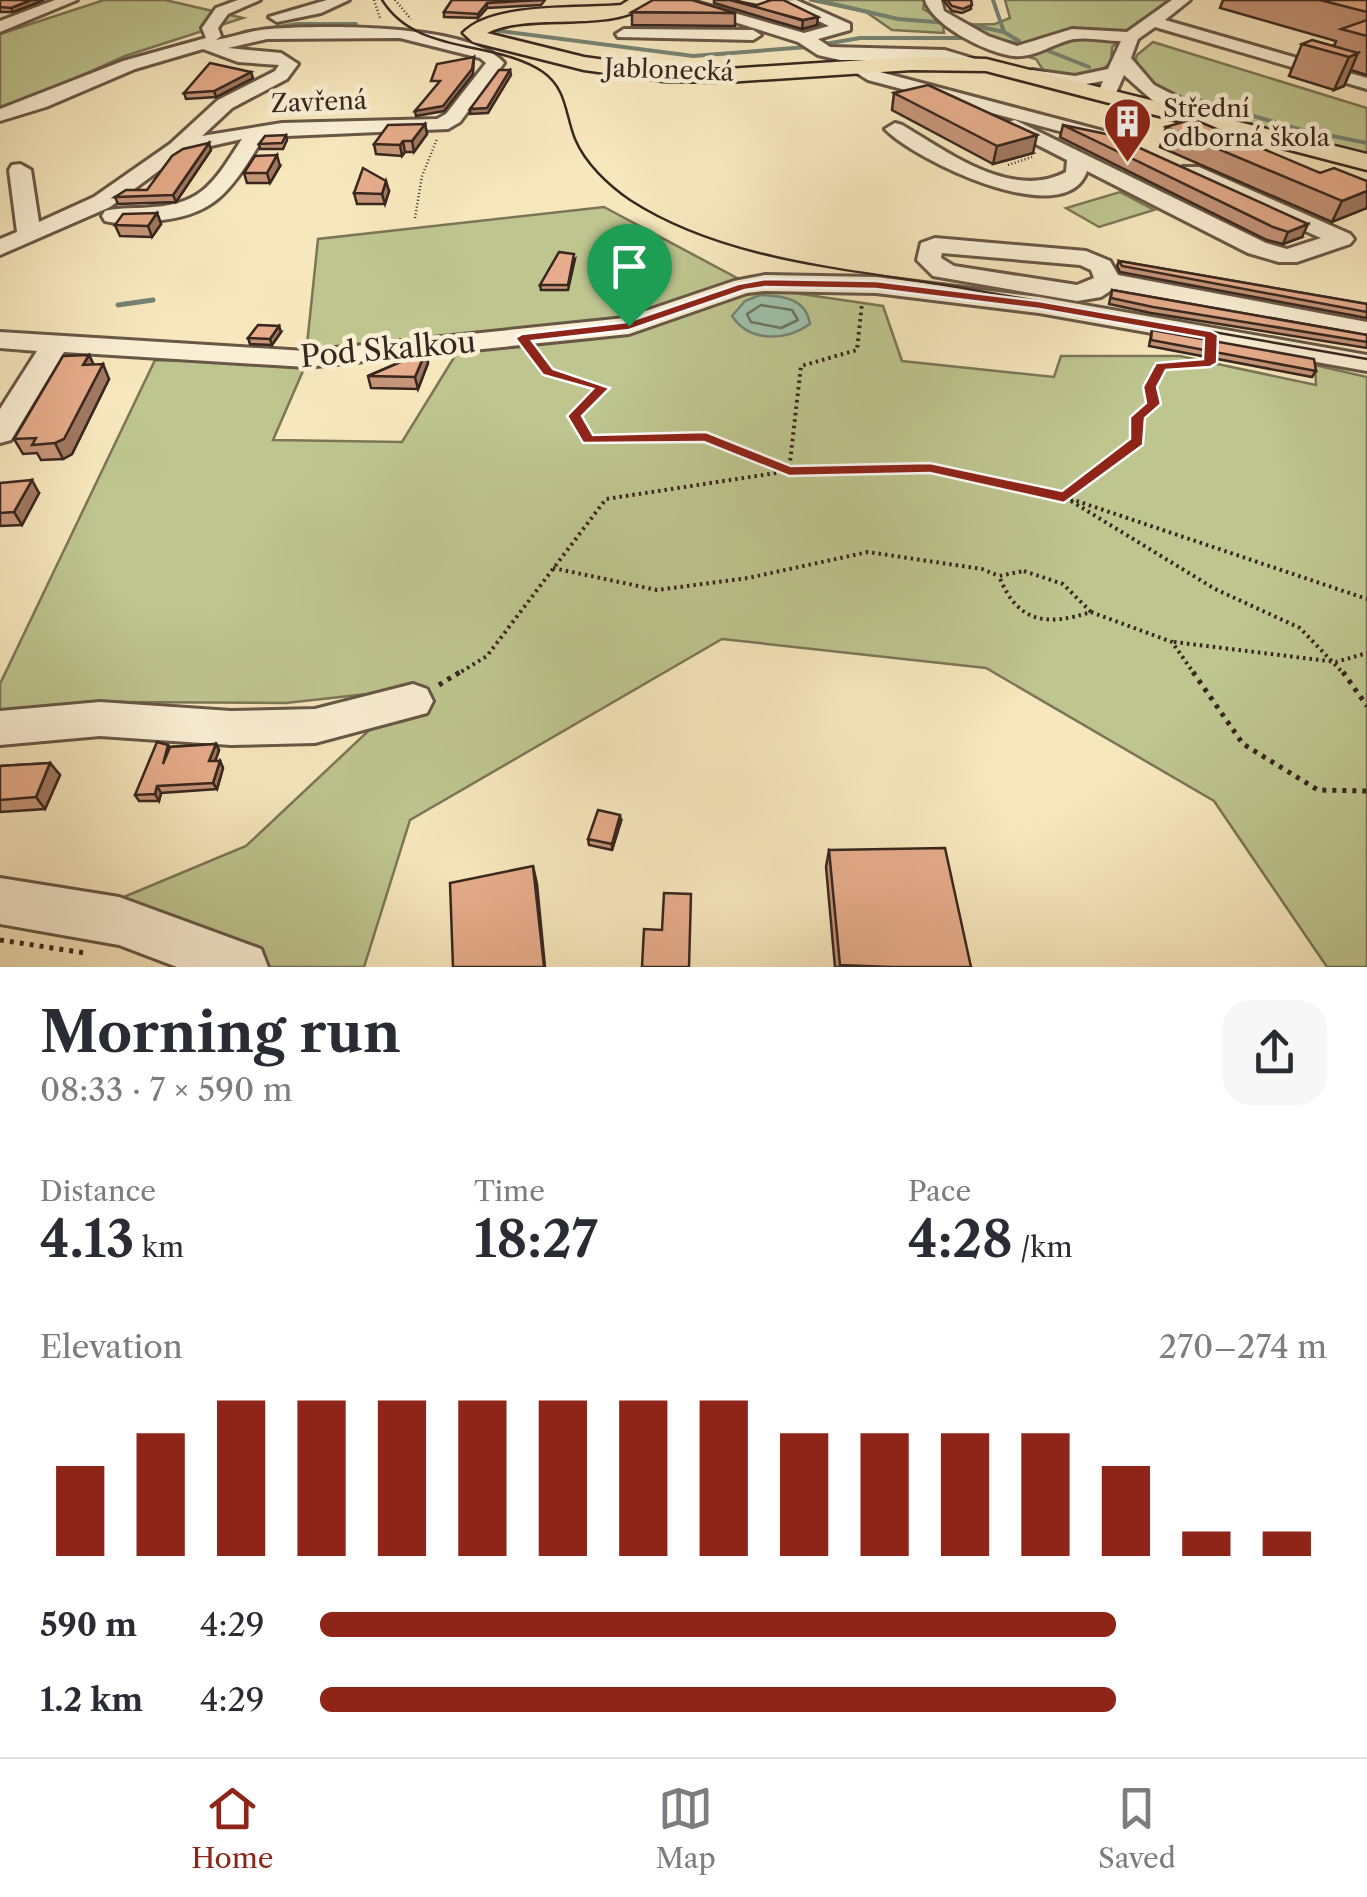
<!DOCTYPE html>
<html lang="en">
<head>
<meta charset="utf-8">
<style>
  :root { --surface:#fff; --page:#f7f7f7; --text:#2b2b33; --muted:#7c7c81; --line:#e1e1e2; --accent:#8f2418 }
  body { margin:0; font-family:"Libre Caslon Text",serif; background:var(--page); color:var(--text); height:100vh; display:flex; flex-direction:column; font-size:38px; white-space:nowrap }
  * { box-sizing:border-box; margin:0 }
  p { font-size:32px; color:var(--muted) }
  .icon { flex:none; width:55px; height:55px; fill:none; stroke:currentColor; stroke-width:2; stroke-linecap:round; stroke-linejoin:round }
  .map { position:relative; height:967px; overflow:hidden }
  .drawer { display:flex; flex-direction:column; background:var(--surface); flex:1 }
  .drawer>* { flex:none }
  .pin { position:absolute; display:grid; place-items:center; width:85px; height:85px; color:#fff; margin:-102px -42px; border-radius:50% 50% 50% 0; rotate:-45deg; box-shadow:0 0 10px #0007 }
  .pin .icon { rotate:45deg }
  .round { display:grid; place-items:center; flex:none; width:105px; height:105px; border-radius:30px; background:var(--page) }
  .overview { display:flex; align-items:center; justify-content:space-between; height:170px; padding:0 40px }
  h1 { font-size:55px; font-weight:700; line-height:75px }
  .figures { display:grid; grid-template-columns:repeat(3,1fr); gap:15px; height:170px; padding:10px 40px }
  .figures div { display:grid; align-content:center }
  .figures b { font-size:50px; font-weight:700 }
  .figures small { font-size:28px; font-weight:400 }
  .figures p { font-size:28px }
  .chart { height:280px; padding:20px 40px }
  .chart p { display:flex; justify-content:space-between }
  .chart svg { width:100%; height:180px; margin-top:10px; stroke:var(--accent); stroke-width:6 }
  ul { padding:0 40px; list-style:none; font-size:32px }
  li { display:grid; grid-template-columns:160px 120px 1fr; align-items:center; height:75px }
  li i { height:25px; border-radius:12px; background:var(--accent) }
  .menu { display:flex; justify-content:space-around; align-items:center; height:140px; border-top:2px solid var(--line); background:var(--surface); font-size:28px; color:var(--muted) }
  .menu a { display:grid; justify-items:center; gap:5px }
  .menu .active { color:var(--accent) }
  .map>svg:first-child { display:block }
</style>
</head>
<body>
<div class="map">
<svg width="1367" height="967" viewBox="0 0 1367 967">
  <rect width="100%" height="100%" fill="#f7e7bd"/>
  <filter id="stains"><feTurbulence type="fractalNoise" baseFrequency=".002" numOctaves="4"/><feColorMatrix values="0 0 0 0 .2 0 0 0 0 .09 0 0 0 0 .02 0 0 0 .5 -.17"/></filter>
  <radialGradient id="worn" r=".72"><stop offset=".6" stop-color="#630" stop-opacity="0"/><stop offset="1" stop-color="#630" stop-opacity=".3"/></radialGradient>
  <!-- green -->
  <g fill="#bec58f" stroke="#7b7657" stroke-width="2.5" fill-rule="evenodd">
    <polygon points="104,0 165,0 243,18 125,56 0,112 0,34"/>
    <polygon points="809,0 925,0 923,9 942,19 944,33 892,30 866,12"/>
    <polygon points="1005,0 1168,0 1112,47 1111,63 1091,77 1044,71 1036,59 984,45 960,25 995,24 1010,18"/>
    <path d="M1153,42L1367,108V156C1291,136 1190,127 1133,67L1137,55Z"/>
    <polygon points="1120,192 1154,210 1099,227 1066,208"/>
    <path d="M604,207L754,287L883,306L902,361L1054,377L1061,356H1180L1316,385L1315,365L1367,377V967H1327L1214,801L986,668L722,639L410,820L364,967H270L262,960L107,904L246,846L413,689L286,703L102,702L0,710V684L155,360L305,364L318,239ZM458,351L402,442L273,440L306,364Z"/>
  </g>
  <!-- water -->
  <path fill="#9ec1ab" stroke="#758373" stroke-width="2.5" d="M760,295C783,296 806,298 810,324C786,341 750,343 732,316L745,301Z"/>
  <g fill="none" stroke-linecap="round" stroke-linejoin="round">
    <!-- shore -->
    <polygon stroke="#6b7465" stroke-width="2.5" points="761,305 792,310 798,320 781,328 751,322 747,314"/>
    <!-- stream-far1 -->
    <g stroke="#758373" stroke-width="4">
      <polyline points="817,0 898,19 948,23"/>
      <polyline points="993,0 1004,32"/>
      <polyline points="963,23 1004,32 1019,41"/>
      <polyline points="492,30 693,56 807,47"/>
      <polyline points="244,32 298,24 356,24"/>
      <polyline points="991,39 1033,46"/>
      <polyline points="819,45 860,38 971,38"/>
      <polyline points="1046,50 1089,67"/>
      <polyline points="1195,99 1298,129 1367,143"/>
    </g>
    <!-- stream -->
    <polyline stroke="#758373" stroke-width="5" points="118,305 153,300"/>
    <defs>
      <g id="minor">
        <polygon points="55,0 77,0 0,32 0,21"/>
        <path d="M238,0H260L228,14L218,28L221,36L216,40C234,37 252,30 270,29C320,25 471,23 504,63L460,122L448,129L264,137C231,189 218,216 152,221C137,222 120,225 105,221L102,216L105,211C120,207 137,209 153,207C204,204 216,179 242,139L184,152L110,207L0,255V239L17,232L9,170L12,165L20,164L31,170L39,222L94,197L170,144L218,100L275,71L279,65L238,62L203,49L135,69L46,107L0,121V109L123,61L206,38L202,28L216,8ZM400,38L480,58L486,63L446,114L437,119L282,123L202,136L232,108L287,79L298,64L281,53L228,48L267,39Z"/>
        <polygon points="327,0 349,0 321,13 277,22 269,17"/>
        <polygon points="664,0 689,0 804,33 829,26 777,1 796,0 850,24 850,30 818,39 830,47 945,50 995,65 986,70 945,60 840,60 818,55 798,42"/>
        <path d="M925,0H941L944,11L988,36L1017,46L1072,29L1127,32L1172,0H1190L1165,20L1367,78V89L1155,27L1138,39L1131,58L1154,85L1215,116V124L1208,126L1152,100L1124,75L1115,95L1106,101L1097,95L1103,81C1079,86 1043,90 1023,75L1032,70L1075,76L1108,69L1121,41C1106,41 1088,37 1074,39C1053,43 1036,58 1014,56C987,53 933,26 925,0Z"/>
        <polygon points="624,29 753,30 761,35 753,40 618,37 616,34"/>
        <polygon points="856,62 880,72 1130,138 1133,142 1123,148 868,80 847,67"/>
        <path d="M1015,120L1266,243L1287,249L1321,238L1183,177L1180,172L1183,167H1199L1350,234L1354,239L1350,244L1297,262H1279L1248,253L1087,171C1066,234 913,159 885,129L895,123L902,125C948,152 1012,201 1066,172L1067,160L1008,130V122Z"/>
        <path d="M935,238L1086,251L1110,261L1118,275L1367,322V338L1184,306L1113,289L1101,297L1077,301L933,276L917,260L921,243ZM942,253L1080,265L1091,270L1094,278L1077,285L954,266L941,258Z"/>
        <polygon points="765,275 876,277 1039,297 1367,355 1367,371 1039,313 876,293 765,291 747,293 629,334 306,367 64,352 11,440 0,443 0,409 37,351 0,348 0,332 306,351 625,318 734,281"/>
        <polygon points="413,684 427,689 433,701 427,713 315,743 231,745 100,736 0,745 0,711 100,702 231,711 315,709"/>
        <polygon points="0,878 119,897 261,949 268,967 177,967 119,945 0,924"/>
      </g>
      <path id="major" d="M629,0H652C617,36 533,10 487,33L584,57L663,68L727,69L912,57L986,59L1367,154V170L986,71L912,70L727,82L663,81L584,70L473,42L463,33C492,2 580,9 621,5Z"/>
    </defs>
    <!-- minor casing -->
    <use href="#minor" stroke="#685746" stroke-width="6"/>
    <!-- major casing -->
    <use href="#major" stroke="#38271f" stroke-width="5"/>
    <!-- path-far2 -->
    <g stroke="#38271f" stroke-width="2.5" stroke-dasharray="1 2.5" stroke-linecap="butt">
      <polyline points="374,0 380,18"/>
      <polyline points="395,0 411,19"/>
      <polyline points="1008,165 1032,157"/>
      <polyline points="415,218 422,176 437,139"/>
    </g>
    <!-- path-far1 -->
    <g stroke="#38271f" stroke-width="4" stroke-dasharray="2.5 4" stroke-linecap="butt">
      <polyline points="536,356 548,372 603,387 575,416 588,440 705,437 789,471 930,468 1065,497 1367,599"/>
      <polyline points="1066,496 1138,441 1138,417 1154,404 1150,387 1161,366 1210,363 1210,357"/>
      <polyline points="1071,501 1215,589 1300,628 1345,675"/>
      <polyline points="553,568 657,590 748,578 868,552 982,569 999,576"/>
      <path d="M1024,571L1063,584L1091,612C1047,626 1018,624 999,576Z"/>
      <polyline points="1091,612 1172,642 1195,675"/>
      <polyline points="1174,642 1336,662 1367,653"/>
      <polyline points="456,675 487,656 606,499 789,471 801,366 857,350 862,303"/>
    </g>
    <!-- path -->
    <g stroke="#38271f" stroke-width="5" stroke-dasharray="4 6" stroke-linecap="butt">
      <polyline points="1193,672 1243,744 1318,790 1367,791"/>
      <polyline points="1343,672 1367,706"/>
      <polyline points="439,685 460,672"/>
      <polyline points="0,940 85,953"/>
    </g>
    <!-- minor -->
    <use href="#minor" fill="#faefd4" fill-rule="evenodd"/>
    <!-- major -->
    <use href="#major" fill="#f7e7bd" fill-rule="evenodd"/>
    <!-- tram -->
    <path stroke="#38271f" stroke-width="2.5" d="M382,0C417,56 494,39 543,72C567,89 565,114 575,139C585,163 608,185 630,200C724,261 849,269 957,287C1094,311 1230,335 1367,359"/>
  </g>
  <!-- wall -->
  <g fill="#c69478" stroke="#38271f" stroke-width="2.5">
    <polygon points="0,0 44,0 13,12 0,12"/>
    <polygon points="452,0 545,0 541,5 487,8 478,18 444,17 444,12"/>
    <polygon points="714,0 735,0 817,25 802,29 714,3"/>
    <polygon points="943,0 971,0 971,9 962,13 952,11"/>
    <polygon points="1223,0 1367,0 1367,75 1351,70 1344,86 1334,90 1289,76 1302,44 1334,46 1336,41 1220,8"/>
    <polygon points="632,12 735,13 735,26 632,25"/>
    <polygon points="253,78 216,97 186,99 184,93"/>
    <polygon points="894,93 1033,153 993,164 892,110"/>
    <polygon points="425,124 427,134 414,152 405,152 402,156 376,154 374,144"/>
    <polygon points="1063,125 1302,237 1283,244 1267,240 1060,137"/>
    <polygon points="1166,127 1320,173 1367,181 1367,208 1332,222 1160,147"/>
    <polygon points="286,135 287,140 283,149 260,149 259,144"/>
    <polygon points="211,150 176,202 118,204 115,197 147,190"/>
    <polygon points="280,166 270,183 247,183 244,173"/>
    <polygon points="389,191 385,204 357,204 354,193"/>
    <polygon points="157,213 161,224 152,237 120,236 115,225"/>
    <polygon points="575,259 568,290 541,290 540,285"/>
    <polygon points="1119,261 1367,304 1367,318 1120,272 1117,266"/>
    <polygon points="1112,290 1367,335 1367,348 1151,313 1109,304"/>
    <polygon points="1152,330 1316,371 1312,377 1149,346"/>
    <polygon points="281,332 272,345 250,344 248,338"/>
    <polygon points="426,351 428,363 418,389 371,388 368,376"/>
    <polygon points="89,355 93,364 109,379 72,454 63,459 41,460 37,453 23,454 14,439"/>
    <polygon points="0,483 39,493 22,525 0,526"/>
    <polygon points="216,744 219,750 215,761 220,761 223,768 217,789 161,793 159,801 139,801 135,795 168,745 169,747"/>
    <polygon points="50,763 60,775 45,809 0,812 0,766"/>
    <polygon points="621,821 612,850 589,845 588,839"/>
    <polygon points="829,850 971,967 835,967 826,867"/>
  </g>
  <!-- shaded-wall -->
  <g fill="#a17861" stroke="#38271f" stroke-width="2.5">
    <polygon points="31,0 44,0 13,12 11,8"/>
    <polygon points="487,3 487,8 478,18 478,14"/>
    <polygon points="818,17 817,25 802,29 803,20"/>
    <polygon points="1358,53 1344,86 1334,90 1349,57"/>
    <polygon points="474,57 473,74 444,111 416,116 415,111"/>
    <polygon points="510,70 511,75 488,113 470,114 470,109"/>
    <polygon points="251,72 253,78 216,97 214,91"/>
    <polygon points="425,124 427,134 414,152 412,141"/>
    <polygon points="1037,135 1033,153 993,164 997,146"/>
    <polygon points="403,141 405,152 402,156 400,145"/>
    <polygon points="209,143 211,150 176,202 173,195"/>
    <polygon points="277,155 280,166 270,183 267,173"/>
    <polygon points="386,181 389,191 385,204 382,194"/>
    <polygon points="1367,191 1367,208 1332,222 1342,201"/>
    <polygon points="157,213 161,224 152,237 148,226"/>
    <polygon points="1308,224 1302,237 1283,244 1288,232"/>
    <polygon points="279,326 281,332 272,345 270,339"/>
    <polygon points="426,351 428,363 418,389 415,377"/>
    <polygon points="89,355 96,369 83,365"/>
    <polygon points="103,364 109,379 72,454 63,459 55,443"/>
    <polygon points="32,480 39,493 22,525 14,512"/>
    <polygon points="216,744 219,750 213,767 209,761"/>
    <polygon points="220,761 223,768 217,789 213,783"/>
    <polygon points="50,763 60,775 45,809 36,797"/>
    <polygon points="157,786 161,793 159,801 155,794"/>
    <polygon points="620,815 621,821 612,850 612,844"/>
    <polygon points="533,866 537,884 545,967 544,967"/>
  </g>
  <!-- building -->
  <g fill="#e6ac8b" stroke="#38271f" stroke-width="2.5">
    <polygon points="0,0 31,0 11,8 0,7"/>
    <polygon points="452,0 541,0 487,3 478,14 444,12"/>
    <polygon points="653,0 692,0 735,13 632,12"/>
    <polygon points="730,0 757,5 771,0 783,0 818,17 803,20"/>
    <polygon points="947,0 971,0 972,5 963,9 952,6"/>
    <polygon points="1320,0 1367,0 1367,12"/>
    <polygon points="1367,20 1367,36 1341,29"/>
    <polygon points="1312,40 1358,53 1349,57 1302,44"/>
    <polygon points="474,57 472,69 443,106 415,111 440,81 431,81 437,64"/>
    <polygon points="210,63 251,72 214,91 184,93"/>
    <polygon points="499,70 510,70 487,108 470,109"/>
    <polygon points="928,85 1037,135 997,146 894,93"/>
    <polygon points="1193,119 1320,173 1334,168 1367,181 1367,191 1342,201 1166,127"/>
    <polygon points="425,124 412,141 403,141 400,145 374,144 388,125"/>
    <polygon points="1063,125 1111,135 1308,224 1288,232 1273,227"/>
    <polygon points="286,135 282,143 259,144 265,136"/>
    <polygon points="209,143 173,195 115,197 126,190 147,190 172,156 183,149"/>
    <polygon points="277,155 267,173 244,173 255,156"/>
    <polygon points="363,168 386,181 382,194 354,193"/>
    <polygon points="157,213 148,226 115,225 123,214"/>
    <polygon points="559,252 574,254 568,285 540,285"/>
    <polygon points="1119,261 1367,304 1367,312 1122,266"/>
    <polygon points="1112,290 1367,335 1367,342 1153,307 1111,298"/>
    <polygon points="258,325 279,326 270,339 248,338"/>
    <polygon points="1152,330 1314,359 1316,371 1151,340"/>
    <polygon points="426,351 415,377 368,376"/>
    <polygon points="89,355 83,365 103,364 64,439 55,443 32,445 36,438 14,439 63,356"/>
    <polygon points="32,480 14,512 0,513 0,483"/>
    <polygon points="157,742 168,745 163,764 170,747 216,744 209,761 220,761 213,783 157,786 155,794 135,795"/>
    <polygon points="50,763 36,797 0,800 0,766"/>
    <polygon points="598,810 620,815 612,844 588,839"/>
    <polygon points="945,848 971,967 892,967 840,965 829,850"/>
    <polygon points="533,866 544,967 453,967 450,883"/>
    <polygon points="664,893 691,894 689,967 642,967 644,929 662,930"/>
  </g>
  <!-- route -->
  <path fill="#8f2418" stroke="#fff" stroke-width="2.5" fill-rule="evenodd" d="M765,279L876,281L1039,301L1211,331L1218,335L1217,363L1210,367L1166,370L1157,387L1161,404L1145,418L1143,445L1064,503L930,473L789,476L704,442L583,443L567,416L593,389L543,375L515,338L522,334L627,322L738,284ZM765,287L876,289L1039,309L1204,338L1203,359L1156,363L1143,387L1146,403L1130,417V439L1062,491L930,463L791,466L706,432L593,435L582,416L610,388L553,369L532,341L629,330L745,290Z"/>
  <!-- icons -->
  <defs>
    <symbol id="building-pin" viewBox="-11 -11 22 30"><path d="M0 17L-7.5 6A9.5 9.5 0 1 1 7.5 6Z" fill="#8f2418" stroke="#faefd4"/><path d="M-4-6H4V6H1V3H-1V6H-4ZM-2.5-4.3h1.7v1.8h-1.7ZM.8-4.3h1.7v1.8H.8ZM-2.5-1h1.7V.8h-1.7ZM.8-1h1.7V.8H.8Z" fill="#fff"/></symbol>
  </defs>
  <g fill-rule="evenodd">
    <use href="#building-pin" x="1100" y="94" width="55" height="75"/>
  </g>
  <g text-anchor="middle" dominant-baseline="central" stroke-width="9" stroke-linejoin="round" paint-order="stroke">
    <!-- far-street labels -->
    <g font-size="25" fill="#38271f" stroke="#faefd4">
      <text transform="translate(669 70) rotate(2)">Jablonecká</text>
      <text transform="translate(319 102) rotate(-2)">Zavřená</text>
    </g>
    <!-- far-poi labels -->
    <g font-size="25" fill="#38271f" stroke="#faefd4" text-anchor="start">
      <text x="1163" y="108">Střední<tspan x="1163" dy="29">odborná škola</tspan></text>
    </g>
    <!-- street labels -->
    <g font-size="30" fill="#38271f" stroke="#faefd4">
      <text transform="translate(388 349) rotate(-5)">Pod Skalkou</text>
    </g>
  </g>
  <rect width="100%" height="100%" filter="url(#stains)"/>
  <rect width="100%" height="100%" fill="url(#worn)"/>
</svg>
<div class="pin" style="left:629px;top:326px;background:#1e9e55"><svg class="icon" aria-label="arrive" viewBox="0 0 24 24"><path d="M6 21V4h12l-3 4 3 4H6"/></svg></div>
</div>
<section class="drawer">
<div class="overview"><div><h1>Morning run</h1><p>08:33 · 7 × 590 m</p></div><a class="round"><svg class="icon" aria-label="share" viewBox="0 0 24 24"><path d="M12 15V3M7 8l5-5 5 5M5 13v7h14v-7"/></svg></a></div>
<div class="figures">
<div><p>Distance</p><b>4.13<small> km</small></b></div>
<div><p>Time</p><b>18:27</b></div>
<div><p>Pace</p><b>4:28<small> /km</small></b></div>
</div>
<div class="chart"><p><span>Elevation</span>270–274 m</p>
<svg viewBox="0 0 160 44" preserveAspectRatio="none"><path d="M5 44V22M15 44V14M25 44V6M35 44V6M45 44V6M55 44V6M65 44V6M75 44V6M85 44V6M95 44V14M105 44V14M115 44V14M125 44V14M135 44V22M145 44V38M155 44V38"/></svg>
</div>
<ul>
<li><b>590 m</b>4:29<i style="width:79%"></i></li>
<li><b>1.2 km</b>4:29<i style="width:79%"></i></li>
</ul>
</section>
<nav class="menu">
<a class="active"><svg class="icon" aria-label="home" viewBox="0 0 24 24"><path d="M3 11l9-7 9 7M6 9v11h12V9"/></svg>Home</a>
<a><svg class="icon" aria-label="map" viewBox="0 0 24 24"><path d="M3 6l6-2 6 2 6-2v14l-6 2-6-2-6 2zM9 4v14M15 6v14"/></svg>Map</a>
<a><svg class="icon" aria-label="saved" viewBox="0 0 24 24"><path d="M7 4h10v16l-5-4-5 4z"/></svg>Saved</a>
</nav>
</body>
</html>
